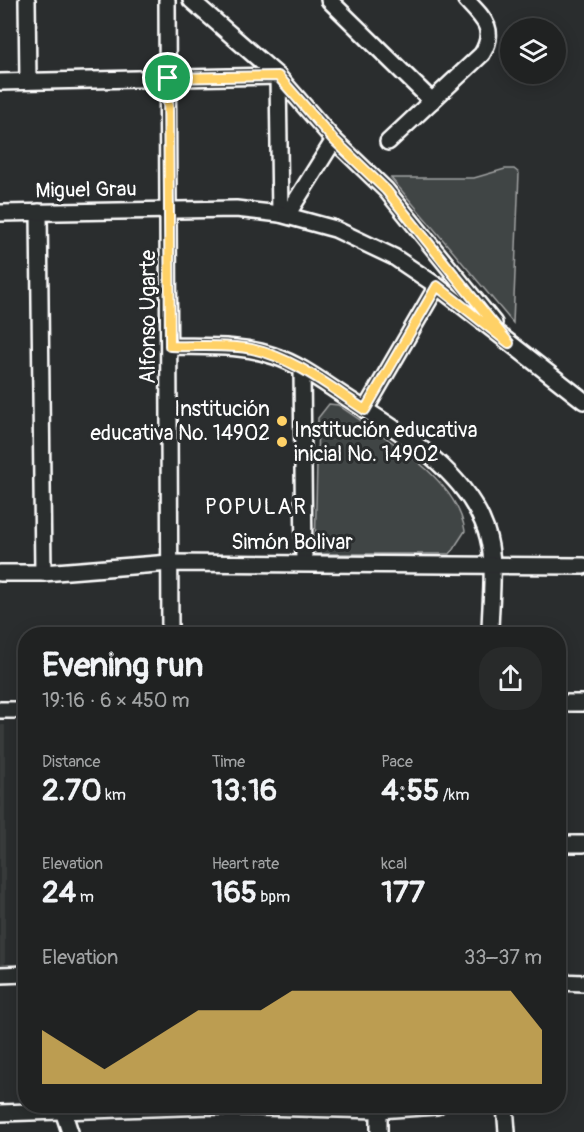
<!DOCTYPE html>
<html lang="en">
<head>
<meta charset="utf-8">
<style>
  :root { --surface:#202222; --page:#282a2a; --text:#f1f3f6; --muted:#a2a4a5; --line:#3d3f40; --accent:#ffd166 }
  body { margin:0; font-family:Pangolin,sans-serif; background:var(--page); color:var(--text); height:100vh; display:flex; flex-direction:column; font-size:22px; white-space:nowrap }
  * { box-sizing:border-box; margin:0 }
  p { font-size:20px; color:var(--muted) }
  .icon { flex:none; width:33px; height:33px; fill:none; stroke:currentColor; stroke-width:2; stroke-linecap:round; stroke-linejoin:round }
  .map { position:relative; flex:1; overflow:hidden }
  .panel { position:absolute; left:18px; top:627px; width:548px; height:486px; display:flex; flex-direction:column; background:var(--surface); border-radius:24px; box-shadow:0 3px 15px #0003,0 0 0 2px var(--line) }
  .panel>* { flex:none }
  .buttons { position:absolute; left:500px; top:18px; display:grid; gap:12px }
  .buttons a { display:grid; place-items:center; width:66px; height:66px; border-radius:50%; background:var(--surface); box-shadow:0 3px 15px #0003,0 0 0 2px var(--line); font-size:30px }
  .pin { position:absolute; display:grid; place-items:center; width:51px; height:51px; color:#fff; margin:-26px; border:3px solid #fff; border-radius:50%; box-shadow:0 2px 6px #0007 }
  .round { display:grid; place-items:center; flex:none; width:63px; height:63px; border-radius:24px; background:var(--page) }
  .headline { display:flex; align-items:center; justify-content:space-between; height:102px; padding:0 24px }
  h1 { font-size:33px; font-weight:700; line-height:45px }
  .figures { display:grid; grid-template-columns:repeat(3,1fr); gap:9px; height:102px; padding:6px 24px }
  .figures div { display:grid; align-content:center }
  .figures b { font-size:30px; font-weight:700 }
  .figures small { font-size:16px; font-weight:400 }
  .figures p { font-size:16px }
  .chart { height:168px; padding:12px 24px }
  .chart p { display:flex; justify-content:space-between }
  .chart svg { width:100%; height:108px; margin-top:6px; fill:var(--accent); opacity:.7 }
  .map>svg:first-child { display:block }
</style>
</head>
<body>
<div class="map">
<svg width="584" height="1132" viewBox="0 0 584 1132">
  <rect width="100%" height="100%" fill="#2a2d2e"/>
  <filter id="ink" filterUnits="userSpaceOnUse"><feTurbulence type="fractalNoise" baseFrequency=".0167" numOctaves="2"/><feDisplacementMap in="SourceGraphic" scale="12" xChannelSelector="R" yChannelSelector="G"/><feConvolveMatrix kernelMatrix="1 2 1 2 8 2 1 2 1" color-interpolation-filters="sRGB"/></filter>
  <g filter="url(#ink)">
    <!-- built -->
    <rect fill="#373a3b" x="0" y="725" width="5" height="249"/>
    <!-- green -->
    <g fill="#414445" stroke="#a0a2a2" stroke-width="1.5">
      <polygon points="505,169 514,169 519,173 513,323 391,178 474,178"/>
      <path d="M329,404L338,405C380,435 457,476 465,531L450,554H315L318,418Z"/>
    </g>
    <g fill="none" stroke-linecap="round" stroke-linejoin="round">
      <defs>
        <g id="street">
          <polyline points="27,0 28,81"/>
          <polyline points="167,0 170,634"/>
          <polyline points="191,0 278,76 334,140 386,190 494,323"/>
          <polyline points="329,0 432,101"/>
          <polyline points="0,82 278,76 280,214"/>
          <path d="M388,142L482,54C497,29 483,18 466,0"/>
          <polyline points="39,212 43,573"/>
          <polyline points="0,213 236,209 280,214 335,229 394,257 437,286 584,401"/>
          <polyline points="287,215 334,140"/>
          <path d="M170,346C204,347 241,344 274,356C298,364 320,380 341,394C393,428 464,467 486,530C497,561 490,602 490,634"/>
          <polyline points="302,369 304,562"/>
          <polyline points="365,410 437,286"/>
          <polyline points="0,573 43,573 170,563 584,566"/>
          <polyline points="558,703 584,703"/>
          <polyline points="0,710 26,710"/>
          <polyline points="558,844 584,844"/>
          <polyline points="0,975 26,974"/>
          <polyline points="558,982 584,983"/>
          <polyline points="505,1106 507,1132"/>
          <polyline points="379,1110 379,1132"/>
          <polyline points="63,1111 70,1132"/>
          <polyline points="0,1113 212,1106 379,1110 437,1106"/>
        </g>
      </defs>
      <!-- street casing -->
      <use href="#street" stroke="#fff" stroke-width="20"/>
      <!-- street -->
      <use href="#street" stroke="#2a2d2e" stroke-width="15"/>
    </g>
  </g>
  <g fill="none" stroke-linecap="round" stroke-linejoin="round" filter="url(#ink)">
    <defs>
      <path id="route" d="M278,76L334,140L386,190L509,343L437,286L365,410C330,387 294,358 252,349C226,344 196,347 170,346L168,78Z"/>
    </defs>
    <!-- route casing -->
    <use href="#route" stroke="#fff" stroke-width="12"/>
    <!-- route -->
    <use href="#route" stroke="#ffd166" stroke-width="8"/>
  </g>
  <!-- markers -->
  <g fill="#ffd166" stroke="#2a2d2e" stroke-width="2">
    <circle cx="282" cy="421" r="6"/>
    <circle cx="282" cy="442" r="6"/>
  </g>
  <g text-anchor="middle" dominant-baseline="central" stroke-width="6" stroke-linejoin="round" paint-order="stroke">
    <!-- street labels -->
    <g font-size="21" fill="#fff" stroke="#2a2d2e">
      <text transform="translate(86 190) rotate(-1)">Miguel Grau</text>
      <text transform="translate(148 317) rotate(-90)">Alfonso Ugarte</text>
      <text x="292" y="542">Simón Bolivar</text>
    </g>
    <!-- poi labels -->
    <g font-size="21" fill="#fff" stroke="#2a2d2e" text-anchor="end">
      <text x="270" y="409">Institución<tspan x="270" dy="24">educativa No. 14902</tspan></text>
      <text x="294" y="430" text-anchor="start">Institución educativa<tspan x="294" dy="24">inicial No. 14902</tspan></text>
    </g>
    <!-- neighbourhood labels -->
    <g font-size="22" letter-spacing="1.5" fill="#fff" stroke="#2a2d2e">
      <text x="256" y="507">POPULAR</text>
    </g>
  </g>
</svg>
<div class="buttons">
<a><svg class="icon" aria-label="layers" viewBox="0 0 24 24"><path d="M12 4l9 5-9 5-9-5zM3 14l9 5 9-5"/></svg></a>
</div>
<div class="pin" style="left:168px;top:78px;background:#1e9e55"><svg class="icon" aria-label="arrive" viewBox="0 0 24 24"><path d="M6 21V4h12l-3 4 3 4H6"/></svg></div>
<section class="panel">
<div class="headline"><div><h1>Evening run</h1><p>19:16 · 6 × 450 m</p></div><a class="round"><svg class="icon" aria-label="share" viewBox="0 0 24 24"><path d="M12 15V3M7 8l5-5 5 5M5 13v7h14v-7"/></svg></a></div>
<div class="figures">
<div><p>Distance</p><b>2.70<small> km</small></b></div>
<div><p>Time</p><b>13:16</b></div>
<div><p>Pace</p><b>4:55<small> /km</small></b></div>
</div>
<div class="figures">
<div><p>Elevation</p><b>24<small> m</small></b></div>
<div><p>Heart rate</p><b>165<small> bpm</small></b></div>
<div><p>kcal</p><b>177</b></div>
</div>
<div class="chart"><p><span>Elevation</span>33–37 m</p>
<svg viewBox="0 0 160 44" preserveAspectRatio="none"><path d="M0 44V22L10 30L20 38L30 30L40 22L50 14L60 14L70 14L80 6L90 6L100 6L110 6L120 6L130 6L140 6L150 6L160 22V44z"/></svg>
</div>
</section>
</div>
</body>
</html>
